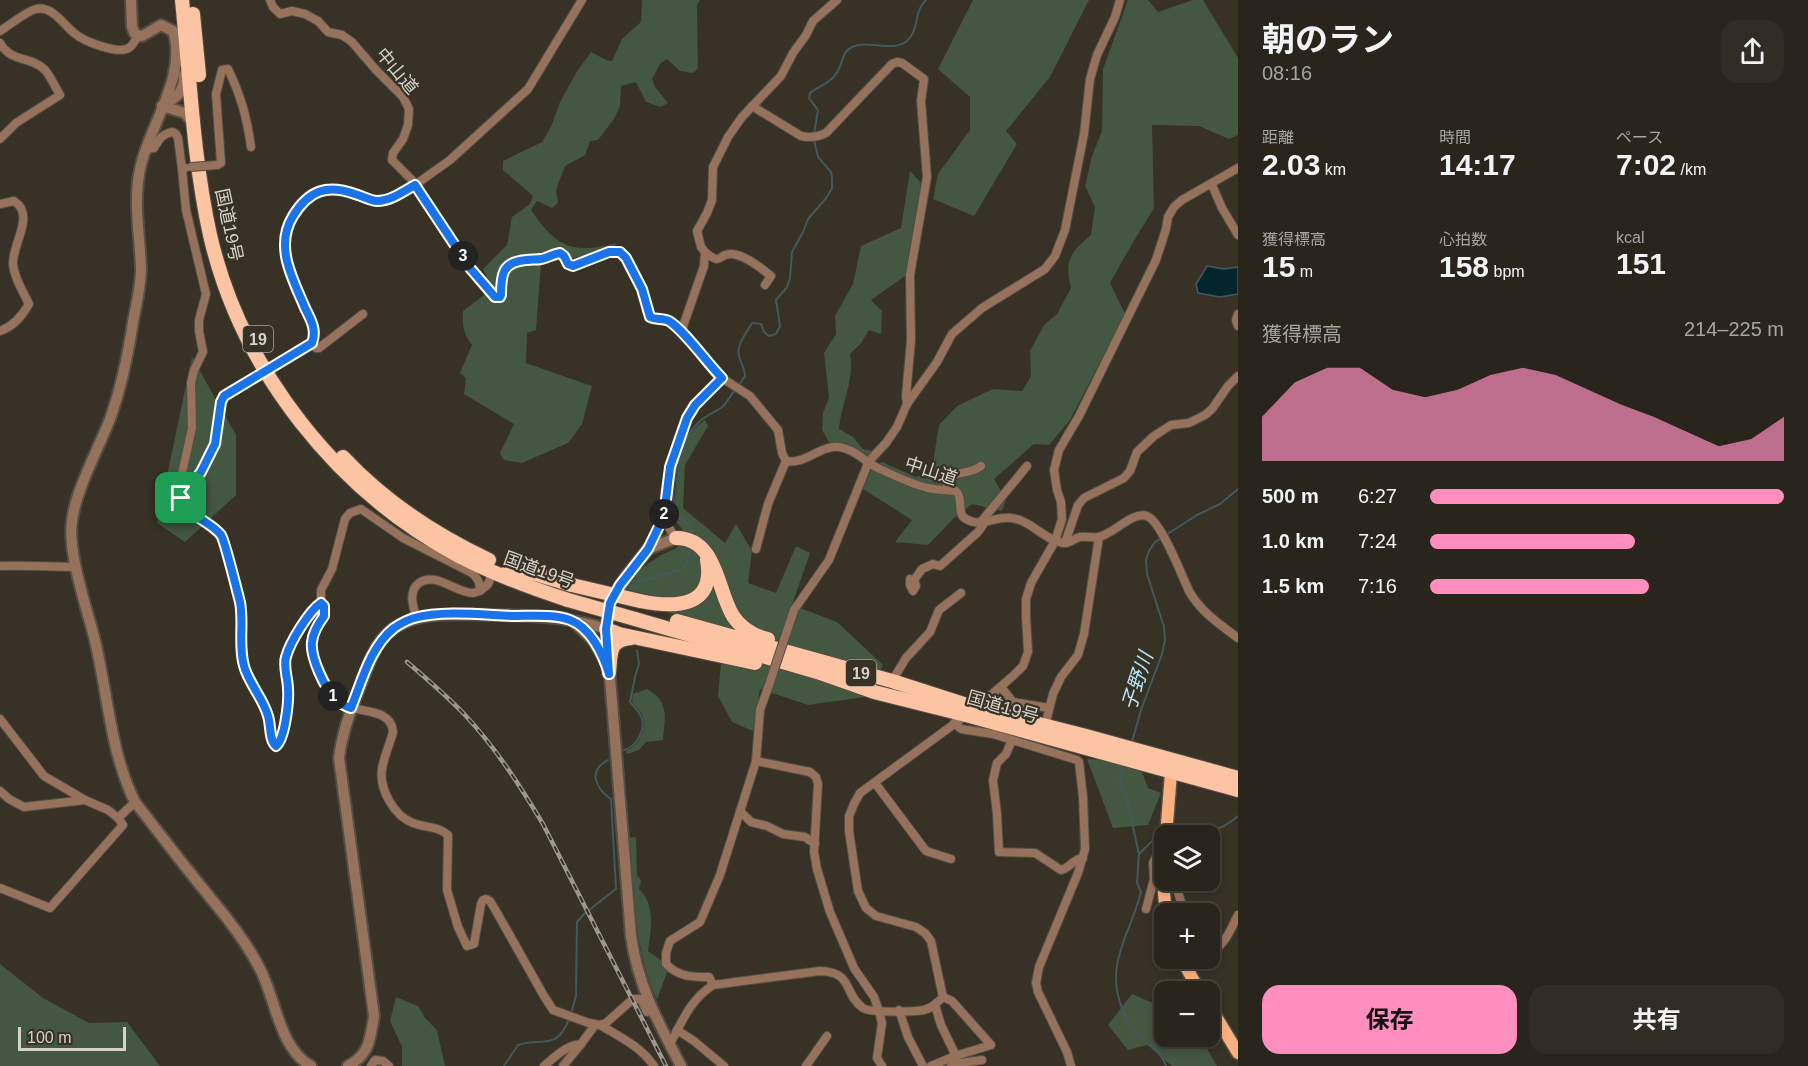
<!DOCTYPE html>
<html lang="ja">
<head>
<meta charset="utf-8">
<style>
  :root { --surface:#29251c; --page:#312d25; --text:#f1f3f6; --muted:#a5a5a3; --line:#45423b; --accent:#fe8ebd }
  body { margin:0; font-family:Arial,"Noto Sans JP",sans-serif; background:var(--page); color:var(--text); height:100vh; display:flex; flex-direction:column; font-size:22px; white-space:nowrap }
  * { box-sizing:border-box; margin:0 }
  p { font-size:20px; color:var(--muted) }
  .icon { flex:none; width:33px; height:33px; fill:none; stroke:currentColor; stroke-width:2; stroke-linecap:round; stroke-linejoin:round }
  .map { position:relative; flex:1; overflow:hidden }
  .details { display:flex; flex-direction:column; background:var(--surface); width:570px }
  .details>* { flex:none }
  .buttons { position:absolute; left:1154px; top:825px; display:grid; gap:12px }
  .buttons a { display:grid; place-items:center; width:66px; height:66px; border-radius:12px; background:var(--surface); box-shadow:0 3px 9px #0003,0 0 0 2px var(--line); font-size:30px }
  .scale { position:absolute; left:18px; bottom:15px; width:108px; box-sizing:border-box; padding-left:6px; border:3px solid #d6d3cc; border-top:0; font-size:16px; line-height:21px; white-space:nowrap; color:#d6d3cc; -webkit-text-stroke:4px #373126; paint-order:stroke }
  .pin { position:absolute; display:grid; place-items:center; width:51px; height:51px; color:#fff; margin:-26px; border-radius:12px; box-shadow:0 3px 9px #0006 }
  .km { position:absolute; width:30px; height:30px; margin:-15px; border-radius:50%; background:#222; color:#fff; font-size:16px; line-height:30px; text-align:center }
  .round { display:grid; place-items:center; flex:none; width:63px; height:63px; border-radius:18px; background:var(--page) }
  .headline { display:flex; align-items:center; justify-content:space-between; height:102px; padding:0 24px }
  h1 { font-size:33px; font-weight:700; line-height:45px }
  .metrics { display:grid; grid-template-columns:repeat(3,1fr); gap:9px; height:102px; padding:6px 24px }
  .metrics div { display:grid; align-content:center }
  .metrics b { font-size:30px; font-weight:700 }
  .metrics small { font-size:16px; font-weight:400 }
  .metrics p { font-size:16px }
  .chart { height:168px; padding:12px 24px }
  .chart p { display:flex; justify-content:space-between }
  .chart svg { width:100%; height:108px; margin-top:6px; fill:var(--accent); opacity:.7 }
  .button { display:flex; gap:12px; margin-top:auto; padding:12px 24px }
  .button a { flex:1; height:69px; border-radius:18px; background:var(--accent); color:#111; font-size:24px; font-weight:700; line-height:69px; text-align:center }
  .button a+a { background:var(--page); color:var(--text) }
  ul { padding:0 24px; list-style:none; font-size:20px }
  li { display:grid; grid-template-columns:96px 72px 1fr; align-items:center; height:45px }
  li i { height:15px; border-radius:8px; background:var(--accent) }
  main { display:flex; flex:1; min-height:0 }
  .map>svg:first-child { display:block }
</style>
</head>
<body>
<main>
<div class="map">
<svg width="1238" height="1066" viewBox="0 0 1238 1066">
  <rect width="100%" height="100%" fill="#373126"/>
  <!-- green -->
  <g fill="#445740">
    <path d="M642,0H700L697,5L698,69L692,73L680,71L667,59L660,64L652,79L655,87L668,103L661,107L646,102L636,82L621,86L620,106L614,119L598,140L590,141L585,155L565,166L556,190L558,203L552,208L537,201L531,210C556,247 573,255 616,243L614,248L574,258L541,264L536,330L527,333L526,363L592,386L582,424L568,443L522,463L504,460L500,453L514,424L464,394L466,378L460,373L472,345C463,334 462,325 463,311L492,289L483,269L507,245L512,217L530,204L533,196L503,170V161L542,142L551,127L560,102L576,73L591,52L606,60L612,61L622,39L641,22Z"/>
    <polygon points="973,0 1089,0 1050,77 1006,131 1017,144 974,216 933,199 938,174 970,130 970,97 938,69"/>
    <path d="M1128,0H1148L1158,12L1193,0H1203L1238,58V135L1229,139L1199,126L1152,125L1154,208L1132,244L1110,283L1125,314L1070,420L1049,445L1034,444L994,479L1006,500L1002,511L972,504L954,518L928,545L895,542L912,520L863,489L870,472L882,462L916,477L932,470L939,425L957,406L993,389L1022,391L1031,376L1030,351L1044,325L1057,314L1071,288C1064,260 1070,253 1091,235L1095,207L1085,186L1092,156L1102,131L1103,69Z"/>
    <path d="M910,171L921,183L905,276L871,300L882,311L881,334L869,330L861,343L850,354C855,380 841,403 839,429L853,437L863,449L872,451L870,456L842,445L830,444L822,430L823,413L829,398L824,353L836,334L835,316L853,284L861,246L901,228Z"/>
    <polygon points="192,357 236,435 236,495 185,542 157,523"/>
    <path d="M705,420L708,426L685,465L683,508L725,543L736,524L752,551L748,583L776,593L796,546L810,553L792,605L837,622L883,665L865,697L808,705L760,689L753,731L732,722L718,696L724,629L667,612V600L626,589L640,569L663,554L677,548L683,530C681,527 676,523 675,519C673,514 675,506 675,500C676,473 679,436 705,420Z"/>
    <path d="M647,689C670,702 665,717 663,740L646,742L639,750L627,754L626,751C638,747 646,731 643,718C642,711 636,707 632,702L633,694Z"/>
    <polygon points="1087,759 1105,760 1142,772 1148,788 1161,793 1148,825 1113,828"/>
    <path d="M636,837L637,875L641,881L639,889C656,904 651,931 648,951L662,961L667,972L657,1000C634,950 634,893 628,838Z"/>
    <polygon points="0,964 43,998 89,1023 127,1022 160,1066 0,1066"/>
    <polygon points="1132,994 1162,1007 1164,1001 1164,1036 1200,1037 1217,1066 1172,1066 1147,1045 1128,1050 1108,1025"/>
    <polygon points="396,997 418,1006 425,1018 437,1030 445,1066 402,1066 402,1047 390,1021"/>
  </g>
  <!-- water -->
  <polygon fill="#05252d" stroke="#44595d" stroke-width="1.5" points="1207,266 1224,269 1238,267 1238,294 1220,297 1198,293 1196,284"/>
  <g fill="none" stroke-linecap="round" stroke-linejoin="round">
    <!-- stream -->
    <g stroke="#44595d" stroke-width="2">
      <path d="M814,134L818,110L809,98L810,93C818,86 830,84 836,74C843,65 841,52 852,47C868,39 892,53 907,41C920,29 913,12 926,0"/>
      <path d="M739,385L745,376C745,369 741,363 739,356C736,345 747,332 752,323L761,324L764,332L769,336L776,334L780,326L776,300L787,287L790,278L792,252L803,232L808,219L827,197L832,188V177L831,172L818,157L814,140"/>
      <path d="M692,531C688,522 679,518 676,509C667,489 682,438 698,423C704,416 713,413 721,408C727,403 730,396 735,390"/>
      <polyline points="632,594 640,582 682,569 687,564 689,551"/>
      <polyline points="1132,742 1141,710 1162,654 1165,640 1164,627 1147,574 1146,560 1149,551 1155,542 1197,515 1220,504 1238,489"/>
      <path d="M624,750C636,747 645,731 642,719C640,712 635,707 630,702L635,677L639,664L637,650"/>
      <path d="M1123,764L1120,781L1127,800L1139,854L1137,883L1141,892C1131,933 1104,964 1122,1008C1125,1015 1128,1023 1132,1029C1138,1037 1146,1041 1153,1047C1160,1052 1163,1059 1166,1066"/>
      <path d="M1171,832L1175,831C1203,833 1216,835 1238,816"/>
      <polyline points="1139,854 1151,842 1163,836"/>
      <path d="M571,1014L576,996L577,922L584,914L616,889L611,799C596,789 587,771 608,760"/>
      <path d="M504,1066L518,1045C546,1037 556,1051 569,1019"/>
    </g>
    <defs>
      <g id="minor">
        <path d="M270,0L273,7L280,14L292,11L305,14L318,21L328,32L342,35L352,42L376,70L403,97L409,109L408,125L403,139L393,153L392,160L414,182L470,268L495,297H500L501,295C501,275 501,262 526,260C531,259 536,260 541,259C547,258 553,254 560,253L564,256L568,264L573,265L609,252H620L626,258L642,289L650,317L669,322L681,332L722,378L750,396L778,430L782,453L786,461C805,465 820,445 839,447C855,449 866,463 880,469C895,476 911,484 928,488C937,490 946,490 956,491C964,499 956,514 966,519C981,528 995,516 1011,518C1031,520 1044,540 1063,543C1070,544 1074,538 1080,537C1086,536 1092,538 1098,537C1113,535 1132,511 1147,516C1161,521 1182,576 1189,591C1200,611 1220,625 1238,638"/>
        <path d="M0,31C10,25 25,12 36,9C52,5 63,24 74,33C83,41 120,56 130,47C133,45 136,39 138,36"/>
        <path d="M0,43C11,63 32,56 45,70C51,77 55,87 60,95L16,123L0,139"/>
        <path d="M752,106L801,136C809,138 818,137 826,133L892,64L897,62L902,63L924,79L921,101L927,177L910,275L911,340L906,396L907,404"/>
        <path d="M146,149L154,148C159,139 163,133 173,132L176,134L178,138L182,169L185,168"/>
        <path d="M217,165L221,163L216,94L222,70L228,69C241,96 247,118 251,147"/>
        <path d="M182,169L186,210L206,294L199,320V331L203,352L194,370L191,383L192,428L179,487L183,503L193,513L221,536L241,607L242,646L244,666L267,712L271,726L272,742L275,746H277L282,737L289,697L285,658L302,624L321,603L324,606V616C318,624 313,632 312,641C310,657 327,693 340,703C355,714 391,706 393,732C390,744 384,756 382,769C379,789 394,816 413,823C426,828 438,826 448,835L447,890L458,927L467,946L474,944L481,904L483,900L486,899L490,901L496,911L544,996L553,1010L589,1023L600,1025L606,1023L633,999H641L647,1012L652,1010"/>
        <polyline points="1212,185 1222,208 1238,235"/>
        <path d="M0,204L14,201C36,215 12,244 13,264C14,278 23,291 29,304C22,316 14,326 0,331"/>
        <path d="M705,252C723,267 717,253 732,254C745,255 761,268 771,276L765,285"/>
        <polyline points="1238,314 1236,320 1238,326"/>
        <polyline points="681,332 704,266 705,252 701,247 697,231 707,213 712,200 713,167 728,137 742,117 781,76 793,53 806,35 813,21 837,0"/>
        <polyline points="312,343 316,348 319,348 363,314"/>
        <polyline points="308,346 312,343 315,331 288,269 285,257 286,233 291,219 301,204 312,194 326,189 342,189 376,201 388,199 415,185 450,160 528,89 582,0"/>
        <path d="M946,490C949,467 967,477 981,466"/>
        <path d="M181,498C194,481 210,463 215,442C219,427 215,403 227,393"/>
        <polyline points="980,523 1027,466"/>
        <path d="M676,538C671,532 667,525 665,517C660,493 680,424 695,405C703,395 714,387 722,378"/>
        <polyline points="1065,543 1078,505 1084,498 1124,478 1130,471 1137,452 1154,436 1171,425 1189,423 1205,415 1212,409 1228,386 1238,376"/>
        <polyline points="648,549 656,530 664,516"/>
        <polyline points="756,549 768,504 786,461"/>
        <path d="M0,566C26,565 51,567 76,567"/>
        <polyline points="910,579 910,585 913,591 916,586 914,580 922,569 933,564 940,566 978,532 985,522"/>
        <path d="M321,603V590L332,569L345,519L350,513L361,509L403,538L472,573C478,579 480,582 480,591"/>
        <polyline points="794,610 829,560 869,461 886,443 897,427 907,404 937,362 952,334 982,308 1045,269 1055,256 1065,230 1084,134 1090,79 1097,55 1115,17 1120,0"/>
        <path d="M416,617C413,606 408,591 419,583C435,571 456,593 473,593C477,592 482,590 485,587C491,582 491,577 489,570"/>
        <polyline points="892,681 906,658 930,632 939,610 961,593"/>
        <polyline points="1001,687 1013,702 1049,708"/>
        <polyline points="1047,718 1053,694 1061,677 1078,655 1084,634 1099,537"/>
        <polyline points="0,719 44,776 85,800 108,810 118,818 135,802"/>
        <polyline points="954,723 961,729 993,734 1077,760 1079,762 1083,797 1085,849 1078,873 1039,967 1036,983 1038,992 1067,1052 1071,1066"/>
        <path d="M1012,740L1006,754L997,763L993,780L997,814L999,852L1035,853L1061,870C1070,868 1074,858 1083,858"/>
        <polyline points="756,761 810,772 816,777 818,784 814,852 817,869 830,912 854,968 874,997 879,1011 882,1023 877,1058 882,1066"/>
        <polyline points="875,783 926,851 951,859"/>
        <polyline points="0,791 9,799 24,807 85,800"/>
        <polyline points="740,811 751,822 767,826 783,834 805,837 815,844"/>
        <polyline points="1174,880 1185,914"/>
        <polyline points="0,888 50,908 123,825 118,818"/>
        <polyline points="1146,909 1154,879 1153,863 1156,857 1164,856"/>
        <path d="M1209,954C1225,945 1230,931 1238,915"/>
        <polyline points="1185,967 1200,958"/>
        <path d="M713,985L709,977C691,977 679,977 666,964V953L670,941L700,922L720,875L756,761L760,710L769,685"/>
        <polyline points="935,1005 941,1025 956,1056"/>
        <polyline points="899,1010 908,1037 923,1066"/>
        <path d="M600,1025C620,1037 640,1046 654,1066"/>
        <polyline points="677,1030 694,1041 724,1066"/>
        <path d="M670,1044C683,1020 690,1000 713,985L820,971C854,972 843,994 863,1008C870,1013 913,1012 924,1010C932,1008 937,1003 943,997L931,941L925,933L916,927L876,916L866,908L858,891L849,831V816L854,804L860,793L976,708L1014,675L1023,666L1028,652L1026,616V599L1031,583L1055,541L1062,519L1061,502L1057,490L1054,470L1059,450L1079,416L1156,260L1166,229L1168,217L1174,207L1182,200L1238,168"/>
        <polyline points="371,1066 375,1060 383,1061 389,1066"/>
        <path d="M544,1066C555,1057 566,1045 581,1044L595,1025"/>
        <polyline points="563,1066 581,1044"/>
        <polyline points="806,1066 827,1036"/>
        <polyline points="931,1066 955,1056 991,1045 952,1001 943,997"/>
        <polyline points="951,1066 953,1064 982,1060"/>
      </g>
      <g id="tertiary">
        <path d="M131,0L132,27L135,34L142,36L161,25L173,31C188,75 149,126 140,169C133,203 140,235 141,269C141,286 136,305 133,322C128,355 121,388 110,419C98,450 76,489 72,521C67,553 88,611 96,645C108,697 111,754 135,802C157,830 178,858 200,885C222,912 246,940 261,971C276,1001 280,1049 311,1066"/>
        <path d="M162,106C177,97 184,93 184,75"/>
        <polyline points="162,106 185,113 194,124"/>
        <path d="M676,538L648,549L631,570L620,585L610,603L606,629L631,936C638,986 658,1022 681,1066"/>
        <polyline points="575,623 594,641 606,662"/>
        <path d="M348,1066C370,1054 370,1039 374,1016L339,758C342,733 351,708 361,684C366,670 371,656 379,643C405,606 459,615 498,615C535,616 571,617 606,629"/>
      </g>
      <g id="primary">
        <polyline points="1166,836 1171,773 1174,762"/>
        <polyline points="1164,893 1166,914"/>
        <polyline points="1181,958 1200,992"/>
        <polyline points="1209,1005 1238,1053"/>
      </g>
      <g id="trunk">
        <path d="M182,0C190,78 193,158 210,235C241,370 337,491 459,556C494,574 531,588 568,600"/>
        <polyline points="193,14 199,75"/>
        <path d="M343,457C383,500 436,535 489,560"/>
        <path d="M676,538C717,538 717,590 733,616C741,628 754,636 768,639"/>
        <polyline points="509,570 536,574 572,585"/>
        <path d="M640,601C674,608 716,608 707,560"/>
        <polyline points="635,619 817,672 874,692 966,715 1238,790"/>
        <polyline points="677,621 892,681 976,708 1086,736 1238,778"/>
        <polyline points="606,629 619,634 755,663"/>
        <path d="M609,673C611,654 608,640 631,638"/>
      </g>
    </defs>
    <!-- minor casing -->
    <use href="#minor" stroke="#544e44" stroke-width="10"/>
    <!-- tertiary casing -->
    <use href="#tertiary" stroke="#544e44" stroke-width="14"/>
    <!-- primary casing -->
    <use href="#primary" stroke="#544e44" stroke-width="15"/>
    <!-- trunk casing -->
    <use href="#trunk" stroke="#544e44" stroke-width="16"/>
    <!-- minor -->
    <use href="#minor" stroke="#96725c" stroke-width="8"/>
    <!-- tertiary -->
    <use href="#tertiary" stroke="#96725c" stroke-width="10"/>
    <!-- primary -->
    <use href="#primary" stroke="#fbb082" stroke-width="12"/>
    <!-- trunk -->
    <use href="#trunk" stroke="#fcc4a2" stroke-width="14"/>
    <defs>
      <path id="rail" d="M407,662C427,679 447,696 465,715C496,748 520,786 543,824L666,1066"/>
    </defs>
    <!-- rail casing -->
    <use href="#rail" stroke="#9c9890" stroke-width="4.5"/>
    <!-- rail -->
    <use href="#rail" stroke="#373126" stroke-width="2" stroke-dasharray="7" stroke-linecap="butt"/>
    <defs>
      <g id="minor-bridge">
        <polyline points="191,167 217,165"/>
        <polyline points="227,393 308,346"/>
        <polyline points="769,685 794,610"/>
      </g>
      <polyline id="primary-bridge" points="1164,893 1164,852"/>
      <g id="trunk-bridge">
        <polyline points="572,585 640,601"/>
        <polyline points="568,600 635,619"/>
      </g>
    </defs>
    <!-- minor-bridge casing -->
    <use href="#minor-bridge" stroke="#544e44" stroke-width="10" stroke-linecap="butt"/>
    <!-- primary-bridge casing -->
    <use href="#primary-bridge" stroke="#544e44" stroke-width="15" stroke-linecap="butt"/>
    <!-- trunk-bridge casing -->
    <use href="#trunk-bridge" stroke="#544e44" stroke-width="16" stroke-linecap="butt"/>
    <!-- minor-bridge -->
    <use href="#minor-bridge" stroke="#96725c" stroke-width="8"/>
    <!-- primary-bridge -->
    <use href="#primary-bridge" stroke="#fbb082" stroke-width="12"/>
    <!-- trunk-bridge -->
    <use href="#trunk-bridge" stroke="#fcc4a2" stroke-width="14"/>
  </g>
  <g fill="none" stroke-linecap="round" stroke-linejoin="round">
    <defs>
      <path id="route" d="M415,185L470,268L495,297H500L501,295C501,275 502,262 526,260C531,259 536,260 541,259C547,258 553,254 560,253L564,256L568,264L573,266L609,252H620L626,258L642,289L650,317C656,320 663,318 669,321C685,331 707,363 722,378L695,405L687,418L670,467L664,516L648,549L620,585L610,603L606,629L609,674C603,654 591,628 570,620C555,614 531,616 515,616C484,615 444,610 414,618C407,620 400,624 394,628C370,647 362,681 351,708C345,706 340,704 335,699C325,688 310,657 312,642C313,632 318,624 324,616V606L321,603C309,611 290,642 286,657C283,666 288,679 288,689C289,701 285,739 276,746C269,740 271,725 268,716C263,698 249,684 244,666C238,645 244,623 240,602C237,591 225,541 221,535C210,521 187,516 181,498L201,472L215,444L221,402L224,396L312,343C317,330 311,320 305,308C293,279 274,247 293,216C309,190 327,184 355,194C362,196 371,201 377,201C391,201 404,191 415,185Z"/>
    </defs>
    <!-- route casing -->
    <use href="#route" stroke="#fff" stroke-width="12"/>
    <!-- route -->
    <use href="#route" stroke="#1a73e8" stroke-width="8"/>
  </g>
  <g text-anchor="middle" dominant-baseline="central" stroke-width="4.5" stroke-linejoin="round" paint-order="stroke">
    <!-- shield labels -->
    <g fill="#373126" stroke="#a6a29a" stroke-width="1.5">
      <rect x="243" y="326" width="30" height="26" rx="4.5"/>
      <rect x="846" y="660" width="30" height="26" rx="4.5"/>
    </g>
    <g font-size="16" font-weight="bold" fill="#d6d3cc">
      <text x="258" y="339">19</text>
      <text x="861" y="673">19</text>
    </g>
    <!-- street labels -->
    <g font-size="18" fill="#d6d3cc" stroke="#373126">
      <text transform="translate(397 71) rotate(50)">中山道</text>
      <text transform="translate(229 225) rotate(78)">国道19号</text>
      <text transform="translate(931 471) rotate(18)">中山道</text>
      <text transform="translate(539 570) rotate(20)">国道19号</text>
      <text transform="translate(1003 707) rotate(16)">国道19号</text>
    </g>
    <!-- water labels -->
    <g font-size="20" font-style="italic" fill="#b3e6f7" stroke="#373126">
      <text transform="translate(1137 681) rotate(-72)">子野川</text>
    </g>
  </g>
</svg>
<div class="buttons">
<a><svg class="icon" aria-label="layers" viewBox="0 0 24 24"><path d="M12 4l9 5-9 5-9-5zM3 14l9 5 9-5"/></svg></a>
<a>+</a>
<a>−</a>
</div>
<div class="scale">100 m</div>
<div class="pin" style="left:181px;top:498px;background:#1e9e55"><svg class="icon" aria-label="arrive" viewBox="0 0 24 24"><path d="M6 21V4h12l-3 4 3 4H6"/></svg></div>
<b class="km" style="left:333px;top:696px">1</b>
<b class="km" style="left:664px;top:514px">2</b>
<b class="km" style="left:463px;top:256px">3</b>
</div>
<section class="details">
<div class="headline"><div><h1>朝のラン</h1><p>08:16</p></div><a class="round"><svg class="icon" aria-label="share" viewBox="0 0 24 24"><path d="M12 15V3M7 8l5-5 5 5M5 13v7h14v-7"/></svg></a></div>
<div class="metrics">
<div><p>距離</p><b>2.03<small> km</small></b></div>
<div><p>時間</p><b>14:17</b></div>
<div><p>ペース</p><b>7:02<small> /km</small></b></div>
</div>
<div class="metrics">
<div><p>獲得標高</p><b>15<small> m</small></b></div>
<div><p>心拍数</p><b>158<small> bpm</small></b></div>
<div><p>kcal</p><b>151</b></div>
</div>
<div class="chart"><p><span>獲得標高</span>214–225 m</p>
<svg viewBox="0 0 160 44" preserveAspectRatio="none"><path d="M0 44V26L10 12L20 6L30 6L40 15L50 18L60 15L70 9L80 6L90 9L100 15L110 21L120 26L130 32L140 38L150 35L160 26V44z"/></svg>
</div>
<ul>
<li><b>500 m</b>6:27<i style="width:100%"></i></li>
<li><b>1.0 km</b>7:24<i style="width:58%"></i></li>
<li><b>1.5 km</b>7:16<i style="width:62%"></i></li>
</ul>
<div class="button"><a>保存</a><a>共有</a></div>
</section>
</main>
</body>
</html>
